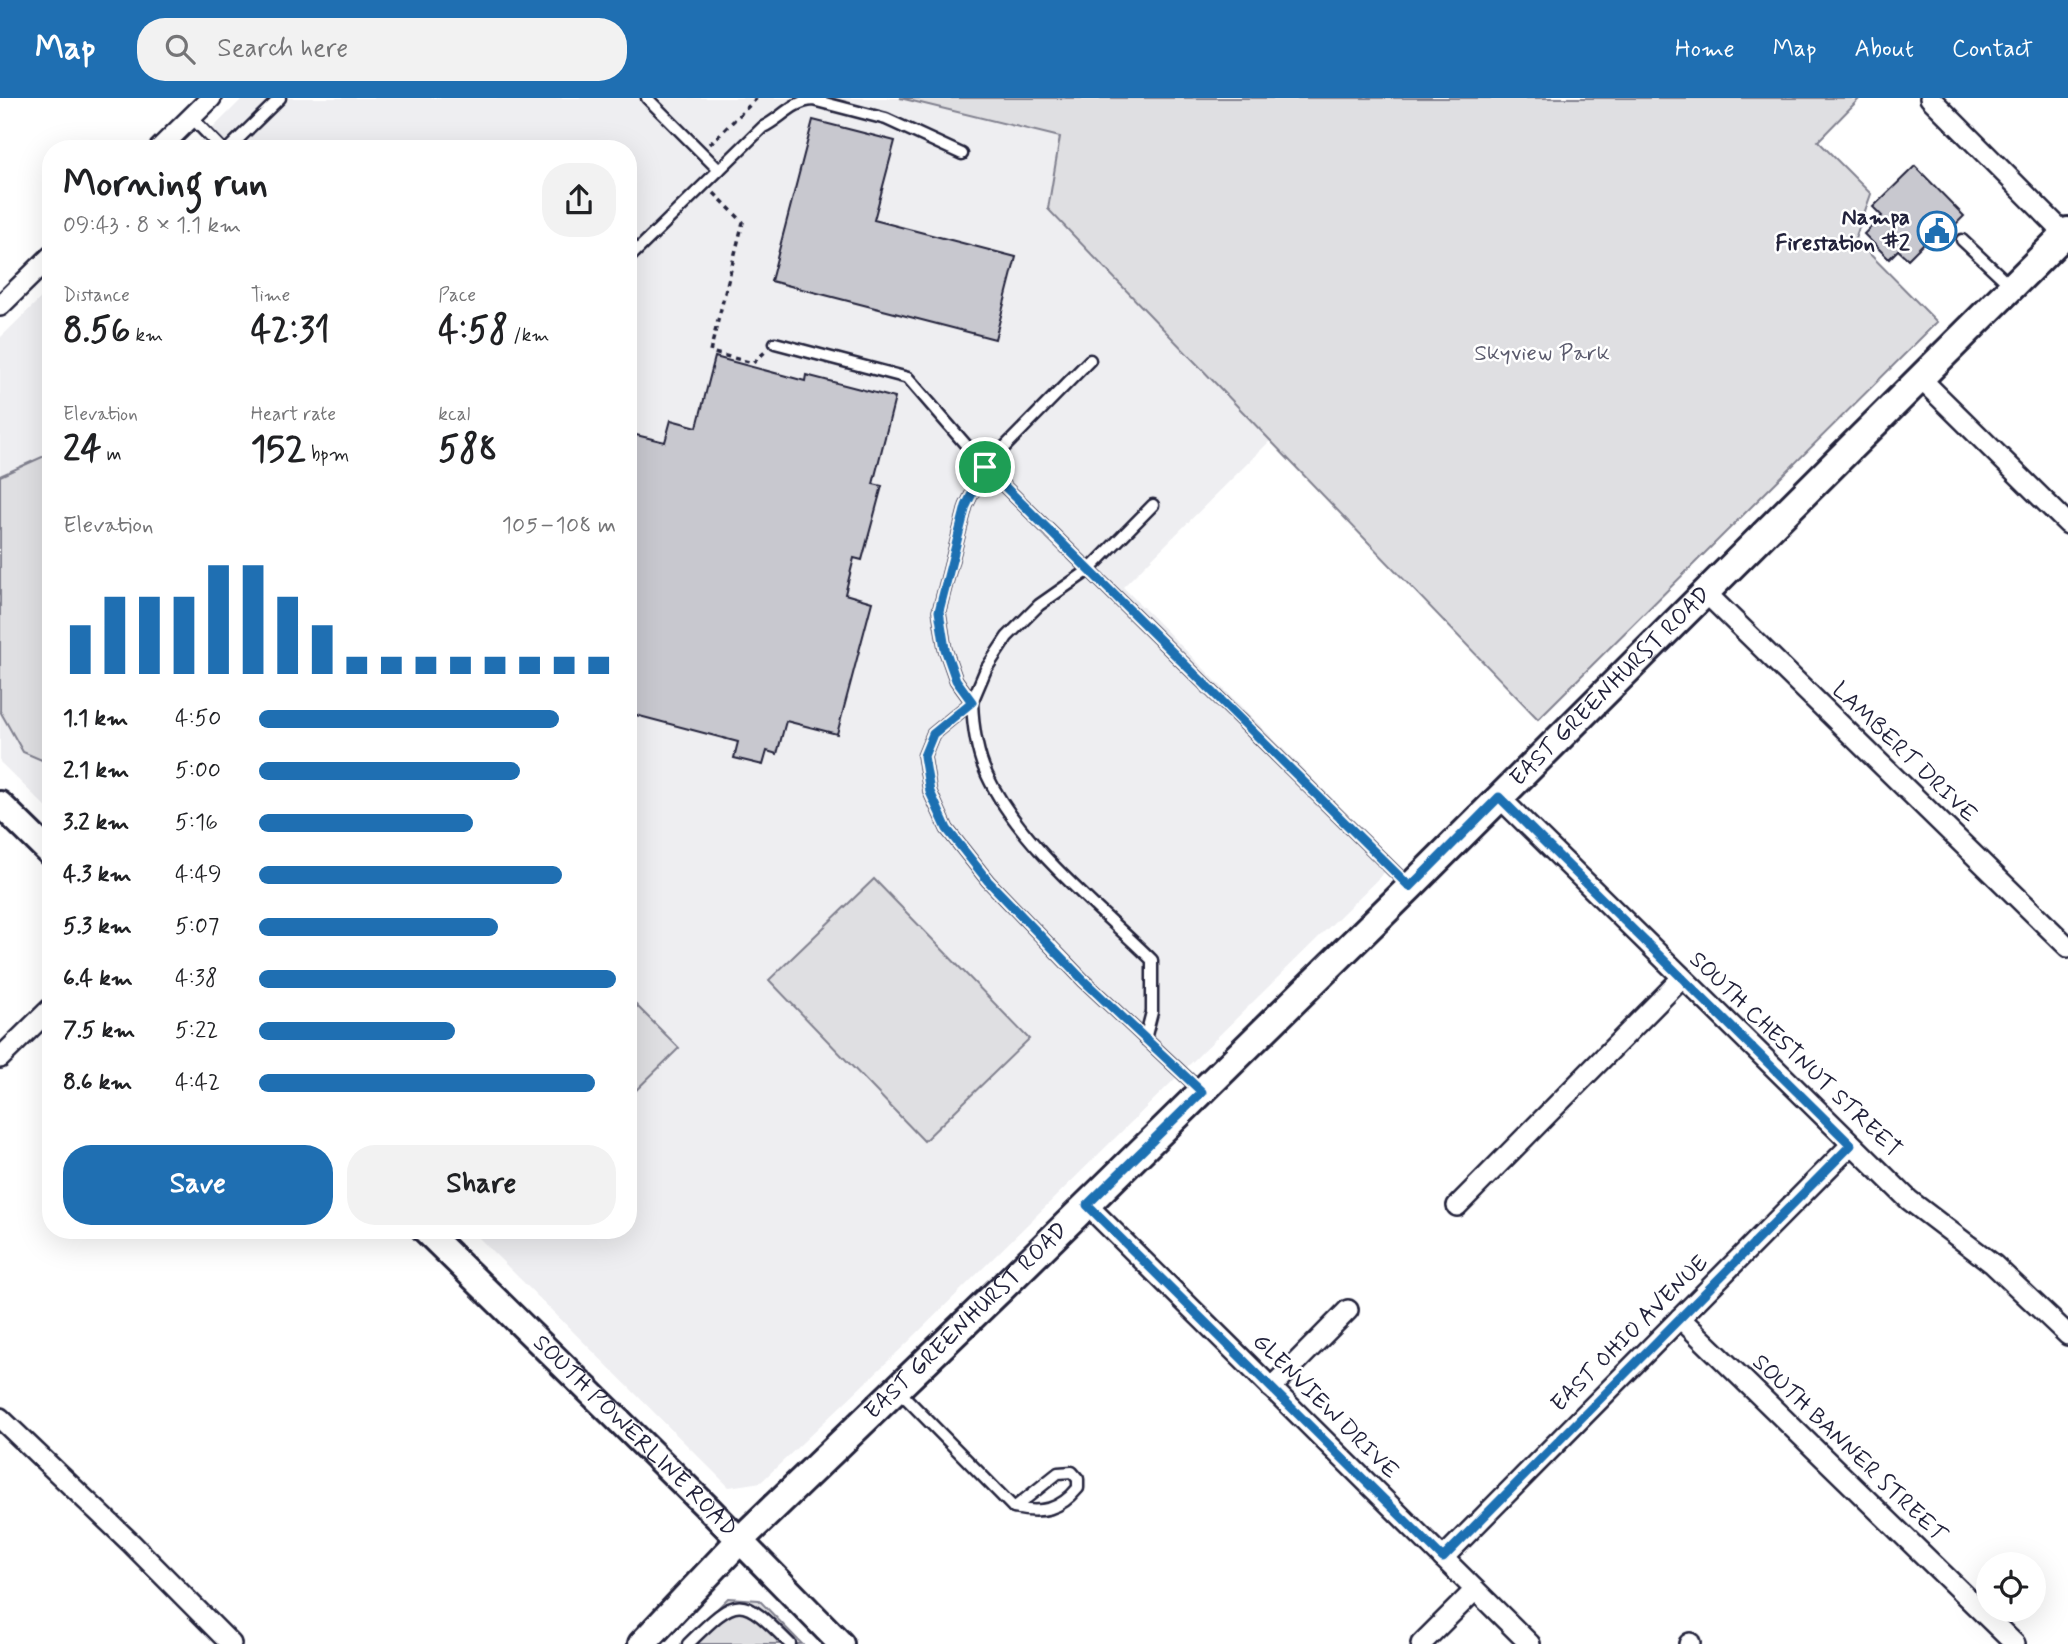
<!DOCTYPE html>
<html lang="en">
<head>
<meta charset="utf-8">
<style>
  :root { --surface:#fff; --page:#f2f2f2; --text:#202124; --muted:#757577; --accent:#1f6fb2 }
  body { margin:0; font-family:Mynerve,sans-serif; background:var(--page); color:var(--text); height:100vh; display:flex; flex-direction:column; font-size:26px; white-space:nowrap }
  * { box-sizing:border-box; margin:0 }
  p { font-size:23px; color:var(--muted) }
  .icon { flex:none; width:38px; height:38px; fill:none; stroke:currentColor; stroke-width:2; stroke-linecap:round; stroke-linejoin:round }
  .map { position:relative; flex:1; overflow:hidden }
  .sheet { position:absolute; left:42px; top:42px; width:595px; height:1099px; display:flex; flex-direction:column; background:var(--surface); border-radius:28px; box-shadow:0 7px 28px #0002 }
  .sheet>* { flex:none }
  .controls { position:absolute; left:1976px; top:1454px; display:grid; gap:14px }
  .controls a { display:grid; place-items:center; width:70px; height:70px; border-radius:50%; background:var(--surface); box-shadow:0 7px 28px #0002; font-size:35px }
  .pin { position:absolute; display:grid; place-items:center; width:60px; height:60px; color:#fff; margin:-30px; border:4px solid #fff; border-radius:50%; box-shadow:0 2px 7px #0007 }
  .round { display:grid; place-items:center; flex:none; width:74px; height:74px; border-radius:28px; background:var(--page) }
  .headline { display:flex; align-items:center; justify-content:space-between; height:119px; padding:0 21px }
  h1 { font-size:38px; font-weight:700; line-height:52px }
  .stats { display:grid; grid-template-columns:repeat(3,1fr); gap:10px; height:119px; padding:7px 21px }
  .stats div { display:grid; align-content:center }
  .stats b { font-size:35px; font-weight:700 }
  .stats small { font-size:19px; font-weight:400 }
  .stats p { font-size:19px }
  .chart { height:196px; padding:14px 21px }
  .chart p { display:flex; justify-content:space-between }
  .chart svg { width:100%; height:126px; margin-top:7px; stroke:var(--accent); stroke-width:6 }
  .primary-button { display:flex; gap:14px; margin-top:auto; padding:14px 21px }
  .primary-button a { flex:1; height:80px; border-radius:28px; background:var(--accent); color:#fff; font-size:28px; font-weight:700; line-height:80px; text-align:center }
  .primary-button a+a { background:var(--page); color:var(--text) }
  ul { padding:0 21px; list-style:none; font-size:23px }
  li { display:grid; grid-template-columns:112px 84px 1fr; align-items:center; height:52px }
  li i { height:18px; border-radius:9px; background:var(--accent) }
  header { display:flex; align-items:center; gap:42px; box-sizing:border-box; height:98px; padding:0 35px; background:var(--accent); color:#fff }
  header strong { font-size:33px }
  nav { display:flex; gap:38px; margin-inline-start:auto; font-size:24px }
  .search { width:490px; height:63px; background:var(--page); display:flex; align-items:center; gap:18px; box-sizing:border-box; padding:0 24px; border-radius:28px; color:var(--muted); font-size:26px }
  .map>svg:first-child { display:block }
</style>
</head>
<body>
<header>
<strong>Map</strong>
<div class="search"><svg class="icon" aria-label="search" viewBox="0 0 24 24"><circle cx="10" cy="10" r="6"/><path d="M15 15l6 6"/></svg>Search here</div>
<nav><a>Home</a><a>Map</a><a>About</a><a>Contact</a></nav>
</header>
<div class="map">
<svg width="2068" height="1546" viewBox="0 0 2068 1546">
  <rect width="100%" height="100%" fill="#fff"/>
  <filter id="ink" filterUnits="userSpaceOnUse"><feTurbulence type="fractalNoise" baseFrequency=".0143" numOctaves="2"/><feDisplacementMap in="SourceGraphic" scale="14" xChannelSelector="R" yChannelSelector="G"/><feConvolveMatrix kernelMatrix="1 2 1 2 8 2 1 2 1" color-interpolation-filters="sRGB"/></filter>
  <g filter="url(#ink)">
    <!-- built -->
    <g fill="#eeeef1">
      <polygon points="243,0 900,0 1061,39 1048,111 1270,343 1123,489 1395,764 907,1245 761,1384 729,1389 471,1132 628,1132 628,51 192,51"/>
      <polygon points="51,190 51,714 0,664 0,240"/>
    </g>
    <!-- green -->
    <g fill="#dfdfe2" stroke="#80808e" stroke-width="2">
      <polygon points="900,0 1860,0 1818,43 1871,96 1855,141 1937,224 1538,621 1048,111 1060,39"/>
      <polygon points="51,355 51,666 23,654 0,613 0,378"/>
      <polygon points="874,781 1029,941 924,1043 769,882"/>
      <polygon points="628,899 679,950 628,1000"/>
      <polygon points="728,1500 759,1502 802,1546 682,1546"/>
    </g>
    <!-- building -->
    <g fill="#c8c8cf" stroke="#22223b" stroke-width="2">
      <polygon points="813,22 895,43 874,122 1016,159 995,241 771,183"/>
      <polygon points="1915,68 1964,118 1937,145 1931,138 1908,161 1898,152 1889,161 1864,136 1882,118 1873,109"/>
      <polygon points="715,259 805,283 806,277 895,300 873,386 882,388 862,462 854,460 845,496 872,504 837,636 786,623 777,656 767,653 763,667 734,660 738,644 628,615 628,335 665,344 671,322 697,329"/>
    </g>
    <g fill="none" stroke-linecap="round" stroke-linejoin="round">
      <defs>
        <g id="service">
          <polyline points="647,0 719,72"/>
          <polyline points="191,19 222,51"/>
          <polyline points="228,51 280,0"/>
          <polyline points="1962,142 2012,189"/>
          <path d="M628,161L763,29C780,21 793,3 813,2L886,21L962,56"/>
          <polyline points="775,245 908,280 985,369 1408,787"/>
          <polyline points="1090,262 985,369 966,408 939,513 945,551 956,582 972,604 986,571 1007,539 1039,507 1089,472 1153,407"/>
          <polyline points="972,604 933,636 924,658 930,694 947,731 988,783 1084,883 1201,993"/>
          <path d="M972,604C973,628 976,654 987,677C1019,746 1097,808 1152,862V914L1145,941"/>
          <polyline points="898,1292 1014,1410"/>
          <path d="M1072,1374L1078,1381V1390C1060,1412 1042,1416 1014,1410L1058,1375Z"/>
          <path d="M688,1546C739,1496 740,1496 790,1546"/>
        </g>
        <g id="minor">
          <polyline points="1930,0 2065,136"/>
          <polyline points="159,51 211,0"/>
          <polyline points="0,208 51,158"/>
          <polyline points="1921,281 2068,426"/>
          <polyline points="1706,495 2068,849"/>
          <polyline points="1499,699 1909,1102 1993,1166 2068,1237"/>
          <polyline points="0,960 51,910"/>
          <polyline points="1087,1107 1530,1546"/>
          <polyline points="1457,1108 1682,880"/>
          <polyline points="1680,1220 2015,1546"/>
          <polyline points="1271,1290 1348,1212"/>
          <polyline points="0,1320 131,1445 231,1546"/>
          <polyline points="1443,1460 1851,1047"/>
          <polyline points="1421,1546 1475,1492"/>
          <polyline points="1689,1546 1690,1545"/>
        </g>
        <g id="tertiary">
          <polyline points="0,706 51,756"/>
          <path id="s1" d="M425,1132L709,1411L841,1546"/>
        </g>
        <g id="secondary">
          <path id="s2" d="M642,1546L740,1442L1003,1189L1410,789L2068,133"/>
        </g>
      </defs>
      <!-- service casing -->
      <use href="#service" stroke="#22223b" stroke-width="15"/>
      <!-- minor casing -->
      <use href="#minor" stroke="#22223b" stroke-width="24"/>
      <!-- tertiary casing -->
      <use href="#tertiary" stroke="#22223b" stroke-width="30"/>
      <!-- secondary casing -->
      <use href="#secondary" stroke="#22223b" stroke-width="32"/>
      <!-- path -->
      <g stroke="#22223b" stroke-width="3.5" stroke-dasharray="5 5" stroke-linecap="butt">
        <polyline points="710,46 757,0"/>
        <polyline points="714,95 743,124 710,254 753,265 766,253"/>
      </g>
      <!-- service -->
      <use href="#service" stroke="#fff" stroke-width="10"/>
      <!-- minor -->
      <use href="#minor" stroke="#fff" stroke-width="19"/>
      <!-- tertiary -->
      <use href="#tertiary" stroke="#fff" stroke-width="24"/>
      <!-- secondary -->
      <use href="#secondary" stroke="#fff" stroke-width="26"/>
    </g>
  </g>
  <g fill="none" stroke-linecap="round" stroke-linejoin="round" filter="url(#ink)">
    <defs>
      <polygon id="route" points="985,369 1410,789 1499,699 1851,1047 1443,1460 1087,1107 1202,994 1084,883 988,783 947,731 930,694 924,658 933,636 972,604 956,582 945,551 939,513 966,408"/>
    </defs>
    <!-- route casing -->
    <use href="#route" stroke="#fff" stroke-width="14"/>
    <!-- route -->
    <use href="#route" stroke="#1f6fb2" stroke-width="9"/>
  </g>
  <!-- icons -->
  <defs>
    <symbol id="civic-ring" viewBox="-11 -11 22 22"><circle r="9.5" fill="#fff" stroke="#1f6fb2" stroke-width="1.5"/><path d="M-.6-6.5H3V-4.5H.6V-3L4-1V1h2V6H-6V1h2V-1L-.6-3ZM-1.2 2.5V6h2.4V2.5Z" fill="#1f6fb2"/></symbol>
  </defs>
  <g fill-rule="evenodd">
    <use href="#civic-ring" x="1915" y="111" width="44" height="44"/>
  </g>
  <g text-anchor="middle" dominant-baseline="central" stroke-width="5" stroke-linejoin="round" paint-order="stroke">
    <!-- poi labels -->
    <g font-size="23" font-weight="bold" fill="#22223b" stroke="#fff" text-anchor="end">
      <text x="1910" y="120">Nampa<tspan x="1910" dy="26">Firestation #2</tspan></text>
    </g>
    <!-- park labels -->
    <g font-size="23" fill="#5b5b6d" stroke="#fff">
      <text x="1542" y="256">Skyview Park</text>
    </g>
    <!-- street labels -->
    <g font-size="23" fill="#22223b" stroke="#fff">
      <text stroke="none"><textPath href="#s2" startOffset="1362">EAST GREENHURST ROAD</textPath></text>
      <text transform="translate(1904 655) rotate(44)">LAMBERT DRIVE</text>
      <text transform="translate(1795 957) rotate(44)">SOUTH CHESTNUT STREET</text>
      <text stroke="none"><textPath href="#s2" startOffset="458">EAST GREENHURST ROAD</textPath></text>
      <text transform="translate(1630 1236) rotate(-45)">EAST OHIO AVENUE</text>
      <text transform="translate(1325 1309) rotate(45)">GLENVIEW DRIVE</text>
      <text stroke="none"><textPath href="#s1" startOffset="294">SOUTH POWERLINE ROAD</textPath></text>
      <text transform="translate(1849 1351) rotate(44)">SOUTH BANNER STREET</text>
    </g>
  </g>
</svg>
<div class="controls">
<a><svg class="icon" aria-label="locate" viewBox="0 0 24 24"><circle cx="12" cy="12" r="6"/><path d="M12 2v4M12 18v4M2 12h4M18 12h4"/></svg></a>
</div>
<div class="pin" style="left:985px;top:369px;background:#1e9e55"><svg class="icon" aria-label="arrive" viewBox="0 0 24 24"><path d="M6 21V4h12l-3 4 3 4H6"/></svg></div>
<section class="sheet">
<div class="headline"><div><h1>Morning run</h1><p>09:43 · 8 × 1.1 km</p></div><a class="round"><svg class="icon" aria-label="share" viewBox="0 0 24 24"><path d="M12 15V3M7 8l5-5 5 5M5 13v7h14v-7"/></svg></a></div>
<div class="stats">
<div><p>Distance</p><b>8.56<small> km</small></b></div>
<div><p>Time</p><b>42:31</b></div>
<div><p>Pace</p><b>4:58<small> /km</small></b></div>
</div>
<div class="stats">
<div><p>Elevation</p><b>24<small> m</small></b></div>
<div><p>Heart rate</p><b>152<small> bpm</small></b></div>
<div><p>kcal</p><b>588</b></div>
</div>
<div class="chart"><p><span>Elevation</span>105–108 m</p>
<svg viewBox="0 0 160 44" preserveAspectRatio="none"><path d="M5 44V27M15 44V17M25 44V17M35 44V17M45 44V6M55 44V6M65 44V17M75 44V27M85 44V38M95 44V38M105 44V38M115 44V38M125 44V38M135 44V38M145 44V38M155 44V38"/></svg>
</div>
<ul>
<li><b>1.1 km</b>4:50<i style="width:84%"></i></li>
<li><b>2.1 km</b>5:00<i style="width:73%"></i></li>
<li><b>3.2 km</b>5:16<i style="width:60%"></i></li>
<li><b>4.3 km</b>4:49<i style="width:85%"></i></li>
<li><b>5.3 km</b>5:07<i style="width:67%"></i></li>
<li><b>6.4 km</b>4:38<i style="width:100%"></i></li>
<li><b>7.5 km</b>5:22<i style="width:55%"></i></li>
<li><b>8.6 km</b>4:42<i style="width:94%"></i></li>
</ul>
<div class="primary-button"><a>Save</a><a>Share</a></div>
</section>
</div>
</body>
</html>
